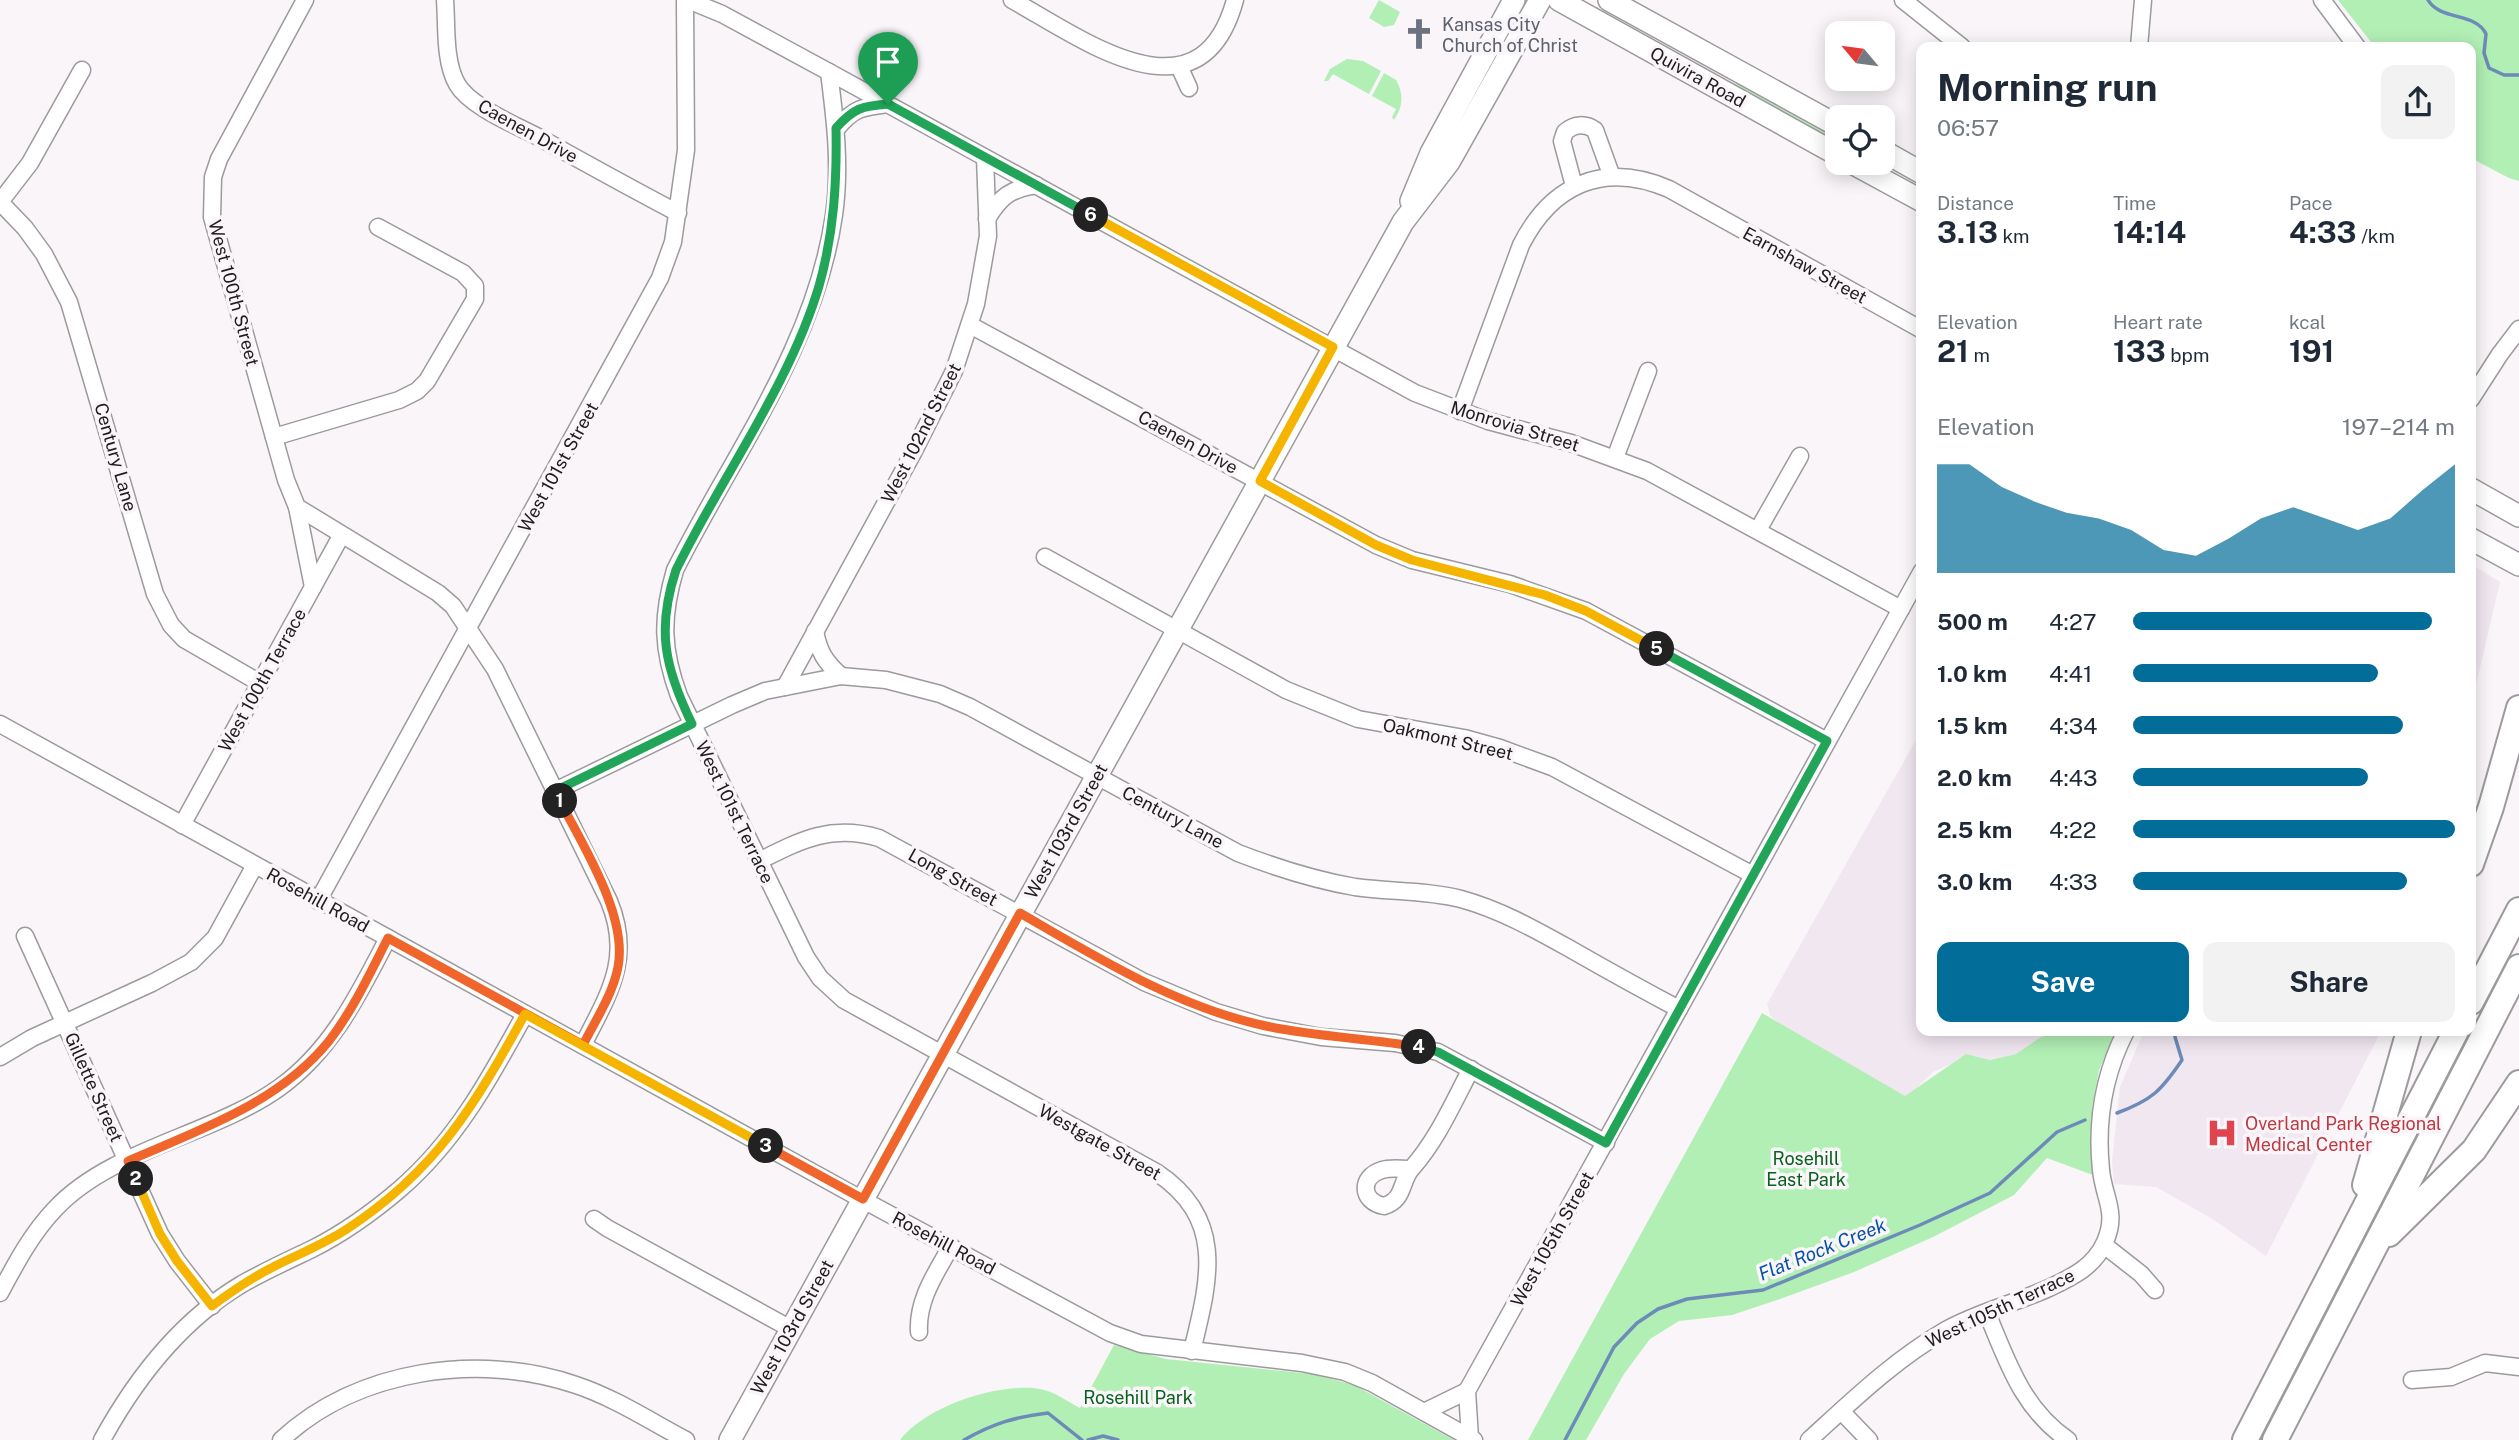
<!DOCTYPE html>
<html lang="en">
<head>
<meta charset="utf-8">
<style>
  :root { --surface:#fff; --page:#f2f2f3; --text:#1f2937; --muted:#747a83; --accent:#036d9a }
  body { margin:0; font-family:"Public Sans",sans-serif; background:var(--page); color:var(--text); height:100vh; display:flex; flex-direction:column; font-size:26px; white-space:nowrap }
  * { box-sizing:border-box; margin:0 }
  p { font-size:23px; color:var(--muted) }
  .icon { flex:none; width:38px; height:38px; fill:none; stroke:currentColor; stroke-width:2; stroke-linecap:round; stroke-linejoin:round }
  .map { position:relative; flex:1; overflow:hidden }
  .drawer { position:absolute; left:1916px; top:42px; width:560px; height:994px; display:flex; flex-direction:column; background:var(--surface); border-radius:14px; box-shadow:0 4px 18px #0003 }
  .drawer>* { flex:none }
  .needle { width:46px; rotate:299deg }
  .buttons { position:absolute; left:1825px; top:21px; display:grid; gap:14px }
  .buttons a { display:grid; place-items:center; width:70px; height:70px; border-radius:14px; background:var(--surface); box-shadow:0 4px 18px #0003; font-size:35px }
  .pin { position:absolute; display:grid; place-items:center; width:60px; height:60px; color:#fff; margin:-72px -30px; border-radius:50% 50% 50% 0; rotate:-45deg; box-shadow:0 0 7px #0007 }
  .pin .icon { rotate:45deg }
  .km { position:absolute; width:35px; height:35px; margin:-18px; border-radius:50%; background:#222; color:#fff; font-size:19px; line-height:35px; text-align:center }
  .round { display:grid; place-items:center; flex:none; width:74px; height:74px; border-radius:14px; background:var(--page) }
  .head { display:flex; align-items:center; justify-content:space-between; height:119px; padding:0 21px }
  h1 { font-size:38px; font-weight:700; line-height:52px }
  .metrics { display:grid; grid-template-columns:repeat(3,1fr); gap:10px; height:119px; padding:7px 21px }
  .metrics div { display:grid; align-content:center }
  .metrics b { font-size:30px; font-weight:700 }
  .metrics small { font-size:19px; font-weight:400 }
  .metrics p { font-size:19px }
  .chart { height:196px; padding:14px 21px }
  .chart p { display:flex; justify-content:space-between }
  .chart svg { width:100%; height:126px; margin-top:7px; fill:var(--accent); opacity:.7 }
  .primary-button { display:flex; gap:14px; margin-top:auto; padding:14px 21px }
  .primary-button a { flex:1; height:80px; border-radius:14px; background:var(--accent); color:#fff; font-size:28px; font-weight:700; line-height:80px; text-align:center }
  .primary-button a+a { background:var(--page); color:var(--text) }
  ul { padding:0 21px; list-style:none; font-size:23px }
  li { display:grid; grid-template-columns:112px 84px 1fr; align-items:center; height:52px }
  li i { height:18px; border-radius:9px; background:var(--accent) }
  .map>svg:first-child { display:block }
</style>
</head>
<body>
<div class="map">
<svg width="2519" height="1440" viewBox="0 0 2519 1440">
  <rect width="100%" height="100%" fill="#f9f5f9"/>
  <!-- built -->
  <g fill="#f1e7f1">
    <polygon points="2471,564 2500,582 2471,706"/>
    <polygon points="1921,731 1922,1031 2060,1031 2041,1037 2016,1054 1990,1060 1975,1056 1960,1060 1933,1072 1905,1099 1780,1025 1770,1015 1767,1004"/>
    <polygon points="2144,1031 2381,1031 2266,1256 2211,1218 2156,1187 2114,1184 2112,1161 2120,1087"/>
  </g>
  <!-- green -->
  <g fill="#b1efb5">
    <polygon points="1379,0 1400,12 1394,25 1384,27 1369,18"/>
    <polygon points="2338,0 2519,0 2519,181 2509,178 2471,158 2471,47 2375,47"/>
    <polygon points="1347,59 1363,61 1381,71 1369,94 1333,74 1328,81 1324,81 1330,69"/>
    <path d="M1384,73L1396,80C1404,93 1403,108 1394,120L1392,117L1396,109L1372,96Z"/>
    <polygon points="1718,77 1741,86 1837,139 1837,147"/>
    <polygon points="1762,1013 1905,1096 1966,1054 1990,1060 2016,1054 2041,1037 2057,1031 2116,1031 2099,1070 2092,1107 2093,1175 2047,1158 2014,1195 1933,1237 1854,1272 1777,1300 1732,1315 1679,1321 1650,1339 1624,1374 1586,1440 1528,1440"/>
    <path d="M1114,1345L1166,1359L1312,1374L1354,1385L1454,1440H900C926,1406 999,1382 1040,1389C1054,1391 1068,1402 1080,1408Z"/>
  </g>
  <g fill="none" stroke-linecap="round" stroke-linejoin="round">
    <!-- stream -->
    <g stroke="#6d8bb8" stroke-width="3.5">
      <path d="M2428,0C2440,21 2476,12 2486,34L2484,53L2489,68L2504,75H2519"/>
      <path d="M2117,1113C2152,1100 2161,1091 2182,1060L2175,1037L2176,1031"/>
      <path d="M964,1440C994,1423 1015,1417 1048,1413L1082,1440"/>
      <polyline points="1088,1440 1103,1436 1118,1440"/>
      <polyline points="1565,1440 1614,1347 1637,1323 1658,1309 1687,1299 1763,1290 1920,1225 1990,1193 2057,1132 2085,1120"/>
    </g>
    <defs>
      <g id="minor">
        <path d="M305,0L219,159L213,177L212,217L286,480L297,507L438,593L453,606L495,669L609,901C633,959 608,995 583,1045"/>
        <path d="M445,0C447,26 444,61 457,84C470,107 518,126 542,139C587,164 632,189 678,213"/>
        <polyline points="688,0 722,14 829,72 1415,393 1488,421 1571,443 1647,471 1901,609"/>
        <path d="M1012,0C1081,38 1200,128 1235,0"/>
        <polyline points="1903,0 1962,47"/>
        <polyline points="2322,0 2357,47"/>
        <polyline points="2139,47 2143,0"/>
        <polyline points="1179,66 1189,88"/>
        <polyline points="82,70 30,163 0,202 25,228 44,254 69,302 155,594 171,625 184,639 260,683"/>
        <path d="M829,72C835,119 841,167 834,215C815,347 733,454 675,570C661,618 662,650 679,696L806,957L820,978L844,1000L1156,1172C1227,1219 1209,1281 1192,1351"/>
        <path d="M837,128C854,108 862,107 888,104"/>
        <path d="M1574,186L1562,141L1565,132C1574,124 1585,123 1595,130L1612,177"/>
        <path d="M987,219C1000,197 1010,189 1036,185"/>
        <polyline points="970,325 1376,545 1412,560 1510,584 1586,611 1827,741"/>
        <polyline points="2471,399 2500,354 2519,329"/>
        <path d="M1460,411L1521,245C1552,184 1604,161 1669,189L1922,330"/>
        <polyline points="274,437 399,400 417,391 427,381 475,299 475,286 463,273 378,227"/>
        <polyline points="1615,458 1648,371"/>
        <polyline points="297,507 313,587"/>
        <polyline points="1758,530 1800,456"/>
        <polyline points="1045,557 1286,690 1358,719 1464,738 1500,748 1552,767 1753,875"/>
        <path d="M815,631C819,652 825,662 841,676"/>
        <polyline points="785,687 913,453 954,371 976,304 988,236 985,158"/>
        <polyline points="0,724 852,1194 1110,1333 1141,1344 1302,1363 1345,1372 1372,1383 1474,1440"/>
        <path d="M555,791L732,705L765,691L841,676L886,680L940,694L970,707L1238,853C1277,868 1314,880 1355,887C1390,892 1426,890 1461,899C1501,910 1536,930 1572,950C1607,970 1643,990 1679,1009"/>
        <polyline points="182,825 341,536"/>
        <path d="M759,861C801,840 831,824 879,838L1144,982L1216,1012L1263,1026L1321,1037L1395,1043L1438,1052L1606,1143"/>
        <polyline points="318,901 660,278 673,242 686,150 685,0"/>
        <polyline points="25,936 160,1234 177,1261 212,1306"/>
        <polyline points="0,1057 32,1038 152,983 191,962 215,938 255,865"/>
        <path d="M1410,1169C1401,1169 1391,1167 1382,1170C1359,1177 1361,1202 1384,1206C1405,1200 1400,1181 1412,1168C1437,1140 1453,1103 1471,1069"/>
        <polyline points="594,1219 607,1228 791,1329"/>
        <polyline points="2104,1245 2141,1274 2155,1290"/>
        <path d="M0,1293C16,1263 32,1233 55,1209C111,1149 213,1135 279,1088C332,1050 359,994 388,938"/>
        <path d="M1987,1313C2008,1363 2022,1408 2068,1440"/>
        <path d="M919,1332C917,1300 936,1273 951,1246"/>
        <polyline points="2412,1380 2451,1377 2485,1363 2519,1367"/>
        <polyline points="1841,1411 1869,1440"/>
        <polyline points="1424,1412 1467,1391"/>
        <polyline points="1470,1438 1467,1391 1922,571"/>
        <path d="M102,1440C136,1378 180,1321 242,1284C265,1271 289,1260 312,1249C344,1233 373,1212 400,1189C456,1141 490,1078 525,1014"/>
        <path d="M281,1440C357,1369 479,1352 576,1385C615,1398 650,1421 686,1440"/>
        <path d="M1809,1440C1853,1400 1894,1360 1946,1330C1978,1312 2016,1303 2049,1288C2072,1277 2094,1267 2105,1242C2118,1212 2104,1199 2101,1170C2096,1122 2104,1074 2126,1031"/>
      </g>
      <g id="major">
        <polyline points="1559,0 1838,155"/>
        <polyline points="1609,0 1838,126"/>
        <polyline points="1883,151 1922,173"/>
        <polyline points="1852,163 1922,201"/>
        <polyline points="1411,201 1431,153 1514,0"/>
        <polyline points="2471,489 2519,516"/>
        <polyline points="2471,539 2519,565"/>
        <polyline points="730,1440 1403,222 1449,162 1540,0"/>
      </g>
      <g id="highway">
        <polyline points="2471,864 2491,807 2519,708"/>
        <polyline points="2471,1002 2519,910"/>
        <polyline points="2365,1185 2409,1031"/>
        <polyline points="2389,1234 2474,1150 2519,1083"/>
        <polyline points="2245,1440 2456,1031"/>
        <polyline points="2275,1440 2519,967"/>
      </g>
    </defs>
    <!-- minor casing -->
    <use href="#minor" stroke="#9d9a9d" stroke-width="19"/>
    <!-- major casing -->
    <use href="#major" stroke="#9d9a9d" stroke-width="24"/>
    <!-- highway casing -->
    <use href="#highway" stroke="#9d9a9d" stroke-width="28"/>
    <!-- minor -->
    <use href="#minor" stroke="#fff" stroke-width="16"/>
    <!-- major -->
    <use href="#major" stroke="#fff" stroke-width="21"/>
    <!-- highway -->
    <use href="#highway" stroke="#fff" stroke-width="24"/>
  </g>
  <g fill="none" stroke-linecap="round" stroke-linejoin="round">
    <defs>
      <path id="split-1" d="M560,801L555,791L692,724C665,668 656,630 676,570C721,478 790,384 819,286C834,233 837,182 836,128C854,108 862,106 888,104"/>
      <path id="split-2" d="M136,1179L128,1161C199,1130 279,1103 329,1041C353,1010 370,973 388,938L583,1045C595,1021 613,994 618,967C628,916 583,846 560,801"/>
      <path id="split-3" d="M136,1179L160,1234L177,1261L212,1306C232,1291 253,1277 275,1266C299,1254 324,1244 347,1229C437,1170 474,1106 525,1014L766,1146"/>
      <path id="split-4" d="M766,1146L863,1199L1020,913C1098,958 1177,1007 1266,1026C1317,1037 1368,1038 1419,1047"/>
      <polyline id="split-5" points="1419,1047 1438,1052 1606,1143 1827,741 1657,649"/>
      <polyline id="split-6" points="1091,215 1333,347 1260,481 1376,545 1412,560 1545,595 1586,611 1657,649"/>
      <polyline id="split-7" points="888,104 1091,215"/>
    </defs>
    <!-- split-1 casing -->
    <use href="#split-1" stroke="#fff" stroke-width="14"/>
    <!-- split-2 casing -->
    <use href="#split-2" stroke="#fff" stroke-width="14"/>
    <!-- split-3 casing -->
    <use href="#split-3" stroke="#fff" stroke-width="14"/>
    <!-- split-4 casing -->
    <use href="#split-4" stroke="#fff" stroke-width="14"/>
    <!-- split-5 casing -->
    <use href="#split-5" stroke="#fff" stroke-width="14"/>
    <!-- split-6 casing -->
    <use href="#split-6" stroke="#fff" stroke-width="14"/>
    <!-- split-7 casing -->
    <use href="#split-7" stroke="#fff" stroke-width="14"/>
    <!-- split-1 -->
    <use href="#split-1" stroke="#22a559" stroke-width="9"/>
    <!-- split-2 -->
    <use href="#split-2" stroke="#f0652b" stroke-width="9"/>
    <!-- split-3 -->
    <use href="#split-3" stroke="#f5b400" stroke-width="9"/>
    <!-- split-4 -->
    <use href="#split-4" stroke="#f0652b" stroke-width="9"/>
    <!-- split-5 -->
    <use href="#split-5" stroke="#22a559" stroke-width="9"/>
    <!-- split-6 -->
    <use href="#split-6" stroke="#f5b400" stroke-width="9"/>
    <!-- split-7 -->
    <use href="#split-7" stroke="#22a559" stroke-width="9"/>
  </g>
  <!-- icons -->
  <defs>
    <symbol id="church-bare" viewBox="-9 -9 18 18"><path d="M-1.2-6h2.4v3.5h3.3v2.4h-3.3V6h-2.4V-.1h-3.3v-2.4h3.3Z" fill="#6b7280" stroke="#f9f5f9" stroke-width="2.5" paint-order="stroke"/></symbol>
    <symbol id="hospital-bare" viewBox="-9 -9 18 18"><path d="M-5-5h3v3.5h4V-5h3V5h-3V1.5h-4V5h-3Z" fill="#e0444e" stroke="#f9f5f9" stroke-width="2.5" paint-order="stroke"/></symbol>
  </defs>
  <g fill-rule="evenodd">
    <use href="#church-bare" x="1397" y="12" width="44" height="44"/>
    <use href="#hospital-bare" x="2200" y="1111" width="44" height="44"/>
  </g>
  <g text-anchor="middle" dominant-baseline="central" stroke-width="7" stroke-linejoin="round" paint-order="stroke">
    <!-- worship labels -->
    <g font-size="18" fill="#5b616d" stroke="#f9f5f9" text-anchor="start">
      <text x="1442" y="24">Kansas City<tspan x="1442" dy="21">Church of Christ</tspan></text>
    </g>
    <!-- street labels -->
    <g font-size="18" fill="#1e1c1e" stroke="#f9f5f9">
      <text transform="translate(1698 77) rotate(29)">Quivira Road</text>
      <text transform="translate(528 131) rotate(29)">Caenen Drive</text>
      <text transform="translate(1805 265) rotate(29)">Earnshaw Street</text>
      <text transform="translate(234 293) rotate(75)">West 100th Street</text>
      <text transform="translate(1515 426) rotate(17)">Monrovia Street</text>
      <text transform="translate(921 433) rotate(-63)">West 102nd Street</text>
      <text transform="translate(1188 442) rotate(29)">Caenen Drive</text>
      <text transform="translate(116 457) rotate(74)">Century Lane</text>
      <text transform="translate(558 467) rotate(-61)">West 101st Street</text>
      <text transform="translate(262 680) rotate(-61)">West 100th Terrace</text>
      <text transform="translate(1448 739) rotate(13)">Oakmont Street</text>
      <text transform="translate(735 812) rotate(64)">West 101st Terrace</text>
      <text transform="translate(1173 817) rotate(28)">Century Lane</text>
      <text transform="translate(1066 831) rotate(-61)">West 103rd Street</text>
      <text transform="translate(953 877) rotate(29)">Long Street</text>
      <text transform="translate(318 900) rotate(29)">Rosehill Road</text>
      <text transform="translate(94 1087) rotate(66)">Gillette Street</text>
      <text transform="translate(1100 1142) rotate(29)">Westgate Street</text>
      <text transform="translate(1552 1239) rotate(-61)">West 105th Street</text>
      <text transform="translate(944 1243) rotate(28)">Rosehill Road</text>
      <text transform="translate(2000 1308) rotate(-25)">West 105th Terrace</text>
      <text transform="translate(792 1327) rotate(-61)">West 103rd Street</text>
    </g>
    <!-- health labels -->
    <g font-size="18" fill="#be3a42" stroke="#f9f5f9" text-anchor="start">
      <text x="2245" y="1123">Overland Park Regional<tspan x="2245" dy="21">Medical Center</tspan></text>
    </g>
    <!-- park labels -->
    <g font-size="18" fill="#09611f" stroke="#f9f5f9">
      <text x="1806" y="1158">Rosehill<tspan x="1806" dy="21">East Park</tspan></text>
      <text x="1138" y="1397">Rosehill Park</text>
    </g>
    <!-- water labels -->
    <g font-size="19" font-style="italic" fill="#0551aa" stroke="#f9f5f9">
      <text transform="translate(1822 1249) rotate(-22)">Flat Rock Creek</text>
    </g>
  </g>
</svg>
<div class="buttons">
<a><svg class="needle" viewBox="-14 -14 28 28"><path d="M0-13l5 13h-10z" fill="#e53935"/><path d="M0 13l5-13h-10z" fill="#747a83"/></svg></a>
<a><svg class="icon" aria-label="locate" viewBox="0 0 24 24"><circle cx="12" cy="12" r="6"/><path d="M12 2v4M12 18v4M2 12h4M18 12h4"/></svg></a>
</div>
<div class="pin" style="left:888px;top:104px;background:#1e9e55"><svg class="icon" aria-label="arrive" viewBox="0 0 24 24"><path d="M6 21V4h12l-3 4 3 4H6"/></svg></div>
<b class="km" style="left:560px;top:801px">1</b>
<b class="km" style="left:136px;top:1179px">2</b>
<b class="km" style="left:766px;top:1146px">3</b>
<b class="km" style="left:1419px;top:1047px">4</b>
<b class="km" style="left:1657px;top:649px">5</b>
<b class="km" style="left:1091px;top:215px">6</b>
<section class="drawer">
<div class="head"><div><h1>Morning run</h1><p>06:57</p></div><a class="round"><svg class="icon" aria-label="share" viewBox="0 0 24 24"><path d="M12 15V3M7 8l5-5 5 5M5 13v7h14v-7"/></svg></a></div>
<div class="metrics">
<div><p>Distance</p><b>3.13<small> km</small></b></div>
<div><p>Time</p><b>14:14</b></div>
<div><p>Pace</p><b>4:33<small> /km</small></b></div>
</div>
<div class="metrics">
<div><p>Elevation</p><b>21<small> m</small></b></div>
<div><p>Heart rate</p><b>133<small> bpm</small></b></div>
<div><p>kcal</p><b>191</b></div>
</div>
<div class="chart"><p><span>Elevation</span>197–214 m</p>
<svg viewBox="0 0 160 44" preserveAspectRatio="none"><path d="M0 44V6L10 6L20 14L30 19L40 23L50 25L60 29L70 36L80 38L90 32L100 25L110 21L120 25L130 29L140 25L150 15L160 6V44z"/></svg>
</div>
<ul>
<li><b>500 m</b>4:27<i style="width:93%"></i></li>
<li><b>1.0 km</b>4:41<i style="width:76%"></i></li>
<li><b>1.5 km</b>4:34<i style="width:84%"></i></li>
<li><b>2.0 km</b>4:43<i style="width:73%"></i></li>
<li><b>2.5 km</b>4:22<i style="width:100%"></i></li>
<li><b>3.0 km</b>4:33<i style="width:85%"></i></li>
</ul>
<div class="primary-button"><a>Save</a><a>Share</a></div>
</section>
</div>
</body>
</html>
